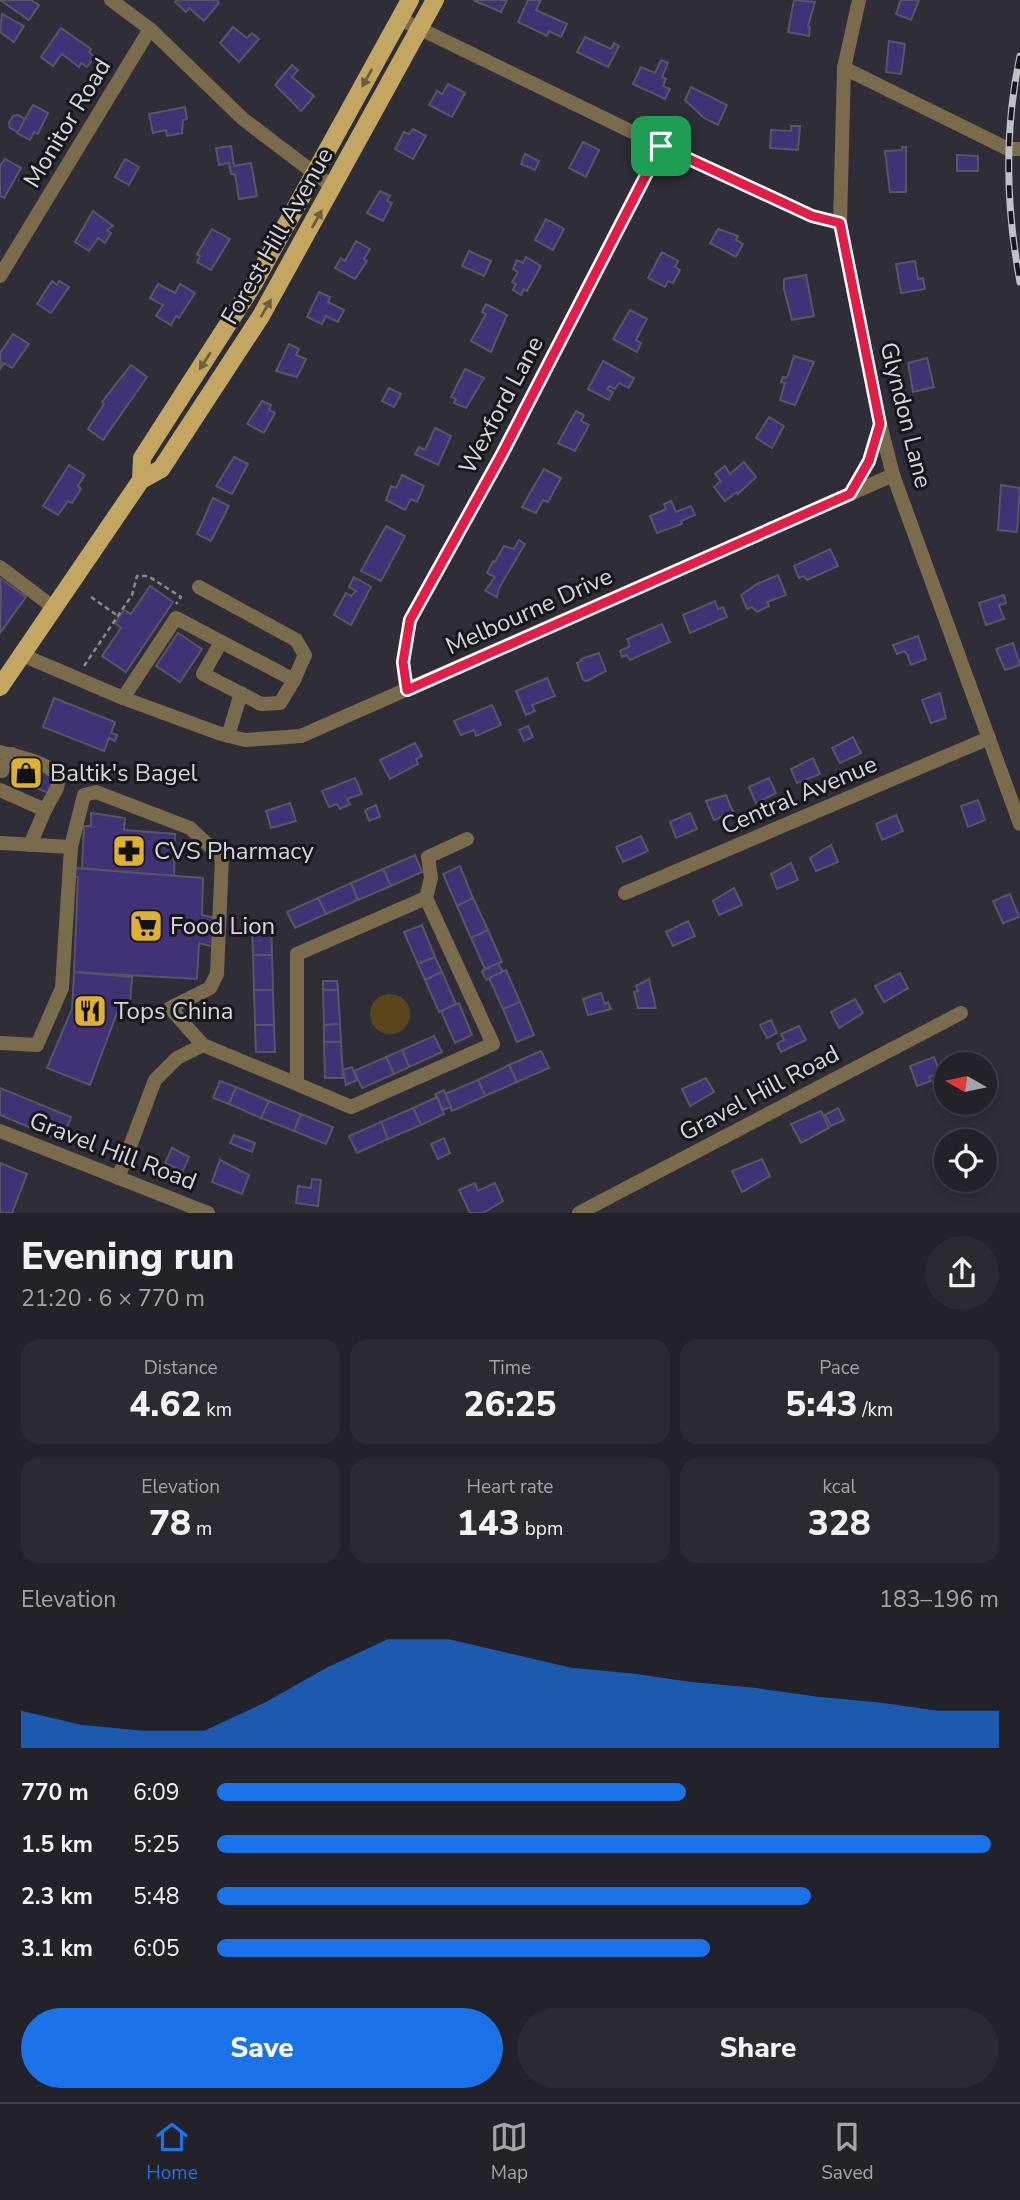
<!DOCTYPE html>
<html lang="en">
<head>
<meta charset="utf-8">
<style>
  :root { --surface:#23222a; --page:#2b2a32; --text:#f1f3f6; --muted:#a3a4a8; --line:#403f47; --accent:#1a73e8 }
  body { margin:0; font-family:"Nunito Sans",sans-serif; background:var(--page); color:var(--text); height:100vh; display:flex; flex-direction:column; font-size:26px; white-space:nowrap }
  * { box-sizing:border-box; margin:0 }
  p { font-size:23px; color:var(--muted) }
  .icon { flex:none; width:38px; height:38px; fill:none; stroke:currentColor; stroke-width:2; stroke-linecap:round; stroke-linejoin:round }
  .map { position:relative; height:1213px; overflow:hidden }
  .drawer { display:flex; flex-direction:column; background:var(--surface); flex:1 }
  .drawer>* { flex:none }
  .needle { width:46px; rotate:279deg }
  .controls { position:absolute; left:934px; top:1052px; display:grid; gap:14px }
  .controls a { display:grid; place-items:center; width:63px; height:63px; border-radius:50%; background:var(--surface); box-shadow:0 4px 10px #0003,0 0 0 2px var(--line); font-size:35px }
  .pin { position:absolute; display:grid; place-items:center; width:60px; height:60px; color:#fff; margin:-30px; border-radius:14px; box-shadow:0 4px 10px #0006 }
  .round { display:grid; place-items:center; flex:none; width:74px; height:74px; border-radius:37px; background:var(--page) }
  .head { display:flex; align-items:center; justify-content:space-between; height:119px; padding:0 21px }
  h1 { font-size:38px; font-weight:800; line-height:52px }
  .stats { display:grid; grid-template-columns:repeat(3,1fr); gap:10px; height:119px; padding:7px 21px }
  .stats div { display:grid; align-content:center; border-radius:18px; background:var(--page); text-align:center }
  .stats b { font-size:35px; font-weight:800 }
  .stats small { font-size:19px; font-weight:400 }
  .stats p { font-size:19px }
  .chart { height:196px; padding:14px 21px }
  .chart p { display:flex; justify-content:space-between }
  .chart svg { width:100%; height:126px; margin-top:7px; fill:var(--accent); opacity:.7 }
  .cta { display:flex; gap:14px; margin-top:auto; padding:14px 21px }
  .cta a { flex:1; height:80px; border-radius:42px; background:var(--accent); color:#fff; font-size:28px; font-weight:800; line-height:80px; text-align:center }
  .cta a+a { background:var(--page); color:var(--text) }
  ul { padding:0 21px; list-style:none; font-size:23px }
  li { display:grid; grid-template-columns:112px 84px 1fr; align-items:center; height:52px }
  li i { height:18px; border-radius:9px; background:var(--accent) }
  .tab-bar { display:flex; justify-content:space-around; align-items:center; height:98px; border-top:2px solid var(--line); background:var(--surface); font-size:19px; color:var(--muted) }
  .tab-bar a { display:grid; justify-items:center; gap:4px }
  .tab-bar .on { color:var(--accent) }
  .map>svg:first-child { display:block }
</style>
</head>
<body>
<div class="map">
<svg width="1020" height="1213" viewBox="0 0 1020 1213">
  <rect width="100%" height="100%" fill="#2f2d38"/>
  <!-- green -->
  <circle fill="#59471b" cx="390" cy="1014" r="20"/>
  <!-- building -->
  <g fill="#413175" stroke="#575662" stroke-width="2">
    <polygon points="0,0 31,0 39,5 29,20"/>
    <polygon points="177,0 217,0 219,3 204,21 189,8 186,12 175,2"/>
    <polygon points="473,0 507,0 501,12"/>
    <polygon points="528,0 541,0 536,10 567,24 561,37 549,31 547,36 518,22"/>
    <polygon points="794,0 815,2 808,26 810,27 809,36 788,32"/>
    <polygon points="901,0 919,0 911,20 896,14"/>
    <polygon points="2,14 24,26 14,42 0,32"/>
    <polygon points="233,27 247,38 252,33 259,39 239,62 220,43"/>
    <polygon points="61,28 91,49 89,52 95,57 87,67 81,63 79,67 62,54 53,66 41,57"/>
    <polygon points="585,37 611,49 614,43 619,46 608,67 577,52"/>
    <polygon points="889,41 905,44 901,74 886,72"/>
    <polygon points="661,60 668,63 662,77 666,79 663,86 670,89 665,99 633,84 641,67 655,73"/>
    <polygon points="292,65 298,70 292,77 314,96 301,111 275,85"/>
    <polygon points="448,84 465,93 452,117 429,105 437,91 442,94"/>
    <polygon points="691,87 727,105 718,125 704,118 685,100"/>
    <polygon points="33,105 48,113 38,134 34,132 30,140 17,133"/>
    <polygon points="185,107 187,119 183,120 182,133 167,136 166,130 153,133 149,114"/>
    <polygon points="18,115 25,119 18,132 10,128 9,123 13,116"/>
    <polygon points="791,126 800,126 798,150 770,148 771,130 791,131"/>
    <polygon points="413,129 426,136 413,159 395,149 404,132 409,134"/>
    <polygon points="583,142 599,150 586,177 569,168"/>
    <polygon points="231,146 234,166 251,163 257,196 239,199 235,174 231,174 229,163 219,165 216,148"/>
    <polygon points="902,147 906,147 906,192 890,192 885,151 902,150"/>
    <polygon points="525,154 539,161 535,170 521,164"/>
    <polygon points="957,155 978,156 978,171 957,171"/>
    <polygon points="5,159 21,168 4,198 0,196 0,166"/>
    <polygon points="125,159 139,167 129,185 115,177"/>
    <polygon points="380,191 390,196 387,201 392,203 383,221 367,213"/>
    <polygon points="93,211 113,226 107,230 111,233 105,243 98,238 89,251 75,242"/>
    <polygon points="546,219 564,229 553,250 535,240"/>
    <polygon points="212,229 230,239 211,270 197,262 200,256 197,254"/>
    <polygon points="718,229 738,236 736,240 743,244 736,257 710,243"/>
    <polygon points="356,241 370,249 364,259 367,261 355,279 335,268 341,258 345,261"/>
    <polygon points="469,251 491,261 484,276 462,266"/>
    <polygon points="662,252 678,261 675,267 680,270 673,283 668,281 665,287 648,278"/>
    <polygon points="526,257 541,266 527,291 524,289 521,295 513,290 516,284 512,282 518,272 513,269 517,260 523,263"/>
    <polygon points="915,261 918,279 923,278 925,289 901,293 896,264"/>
    <polygon points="806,275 814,316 792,320 784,289 784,279"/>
    <polygon points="52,281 57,285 59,281 69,287 51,313 37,304"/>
    <polygon points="158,284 175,293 180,284 195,293 179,318 176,316 171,325 156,316 163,305 150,298"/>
    <polygon points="319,292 330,297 328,302 344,310 338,322 326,316 322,324 307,317"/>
    <polygon points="486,304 507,315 491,352 471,341 486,314 482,312"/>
    <polygon points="630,310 647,319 636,340 641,343 637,352 613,339"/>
    <polygon points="13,334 29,344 12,368 4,363 1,368 0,353"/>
    <polygon points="289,344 299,349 296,355 306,359 297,377 276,371"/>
    <polygon points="794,356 814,362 795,405 780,400 785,383 781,382 783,377 787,378"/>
    <polygon points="927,358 934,387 913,392 908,363"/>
    <polygon points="603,361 634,378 629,388 619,383 615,389 609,386 607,389 613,392 609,400 588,389"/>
    <polygon points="131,365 147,377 103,440 88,429 104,404 102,402"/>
    <polygon points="465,369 484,378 466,408 454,403 456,399 451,397"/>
    <polygon points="389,388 401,394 394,407 382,401"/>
    <polygon points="262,401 271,405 269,410 275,413 264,433 247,424"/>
    <polygon points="576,411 584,415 581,421 589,425 575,451 558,443"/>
    <polygon points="769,417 784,426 772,448 756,438"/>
    <polygon points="435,428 451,436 438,465 415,454 419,447 425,450"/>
    <polygon points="234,457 248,464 232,494 216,486"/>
    <polygon points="744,462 756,477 738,494 737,492 725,501 714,487 721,481 715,474 725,466 730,474"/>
    <polygon points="69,465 85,475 78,486 81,489 72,503 68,501 58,515 43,506"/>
    <polygon points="544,469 561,478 548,502 543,500 536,513 522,507"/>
    <polygon points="402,475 424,486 417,502 411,499 405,510 386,500 391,486 396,488"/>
    <polygon points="1001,485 1020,488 1017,532 998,530"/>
    <polygon points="213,498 229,506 211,541 197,534"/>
    <polygon points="671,501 676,512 691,506 695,515 681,521 682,524 657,533 650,516 666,509 664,504"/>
    <polygon points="386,526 405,536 381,581 361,571"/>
    <polygon points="519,540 525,544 499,588 497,597 485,591 495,577 487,573 493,561 495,562 504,546 514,549"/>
    <polygon points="830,549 838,566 807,580 804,576 799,578 794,566"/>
    <polygon points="778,575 786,595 767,602 769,606 757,612 752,607 747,609 741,595 757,584"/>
    <polygon points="354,577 371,587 351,625 334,615 346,593 351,596 356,591 349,587"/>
    <polygon points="0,578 26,597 0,633 1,593"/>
    <polygon points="150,586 173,602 126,672 102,656 121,628 115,623 124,610 131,614"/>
    <polygon points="1004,595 1006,603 999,605 1004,619 986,625 979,603"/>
    <polygon points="715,601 718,609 723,607 727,617 690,633 683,615"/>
    <polygon points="662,624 670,642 630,660 627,655 622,657 620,651 630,646 627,639"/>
    <polygon points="178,633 202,649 180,682 156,666"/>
    <polygon points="918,636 926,659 911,665 907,654 904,651 897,654 893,645"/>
    <polygon points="1013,643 1020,665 1005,670 996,649"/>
    <polygon points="599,653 606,671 587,681 583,680 577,663 582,661 581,659"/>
    <polygon points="547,678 555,696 532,705 535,711 526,715 516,691"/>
    <polygon points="940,693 946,718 931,723 922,700"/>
    <polygon points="54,698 115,722 111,733 117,735 115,741 109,738 104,751 43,727"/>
    <polygon points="492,705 501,725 476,736 474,730 461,735 454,721"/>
    <polygon points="528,726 533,737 524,741 519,730"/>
    <polygon points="853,737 861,753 840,763 832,748"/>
    <polygon points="415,743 422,756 416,759 418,764 390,779 380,760"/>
    <polygon points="813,758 820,774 797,783 791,769"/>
    <polygon points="20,762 57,777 51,794 13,779"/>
    <polygon points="355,778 362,794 347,799 350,804 340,809 337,804 329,807 322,791"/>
    <polygon points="769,778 776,793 756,803 749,787"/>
    <polygon points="726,795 733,812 714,820 706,801"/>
    <polygon points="978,800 985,820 968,827 961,806"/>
    <polygon points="290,803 296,821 271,828 266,811"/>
    <polygon points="376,805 380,817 369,821 365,810"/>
    <polygon points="91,813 125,818 124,830 175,834 174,877 82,868 84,826 91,826"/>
    <polygon points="690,813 697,829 676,838 670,822"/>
    <polygon points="896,815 903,831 882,840 876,824"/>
    <polygon points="641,836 648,851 623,862 616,847"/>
    <polygon points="831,845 838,862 816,871 810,858"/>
    <polygon points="415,855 422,872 391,886 383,869"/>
    <polygon points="791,863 798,880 777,889 771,874"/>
    <polygon points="460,866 473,898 457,906 443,874"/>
    <polygon points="74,868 203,878 202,915 215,918 214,947 199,943 197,979 74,972 78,877 74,877"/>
    <polygon points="383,869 391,886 358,900 351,883"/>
    <polygon points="351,883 358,900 326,914 318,898"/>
    <polygon points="734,888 742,905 719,915 713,901"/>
    <polygon points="1010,894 1019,917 1003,923 993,901"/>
    <polygon points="318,898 326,914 295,928 287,912"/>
    <polygon points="473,898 488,930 471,938 457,906"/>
    <polygon points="688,921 695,936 673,946 666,932"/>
    <polygon points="252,923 271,923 272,955 253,955"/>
    <polygon points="422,925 435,957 418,964 404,932"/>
    <polygon points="488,930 502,962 485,969 471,938"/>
    <polygon points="253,955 272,955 273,990 254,990"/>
    <polygon points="435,957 442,972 425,980 418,964"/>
    <polygon points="498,963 503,972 486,980 482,971"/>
    <polygon points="506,970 520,1002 503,1009 489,978"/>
    <polygon points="74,972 132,977 130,1002 124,1001 123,1013 117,1013 90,1085 47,1068 72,1009"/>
    <polygon points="442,972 456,1004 439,1012 425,980"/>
    <polygon points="900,973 908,988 884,1002 875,986"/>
    <polygon points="649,979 656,1008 638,1008 634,992 638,991 636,986"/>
    <polygon points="323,981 337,981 338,990 323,990"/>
    <polygon points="254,990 273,990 274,1025 255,1025"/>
    <polygon points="323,990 338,990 340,1024 324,1025"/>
    <polygon points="601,993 605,1004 608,1002 611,1009 588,1015 583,999"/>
    <polygon points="855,999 863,1013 839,1028 831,1012"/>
    <polygon points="520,1002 534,1035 517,1042 503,1009"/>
    <polygon points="459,1003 472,1035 455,1043 441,1011"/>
    <polygon points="771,1020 777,1033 767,1038 760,1025"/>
    <polygon points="340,1024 341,1042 324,1042 324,1025"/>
    <polygon points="255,1025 274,1025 275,1052 256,1052"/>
    <polygon points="799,1026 806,1040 781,1052 777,1044 784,1040 781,1034"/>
    <polygon points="434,1036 442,1052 409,1067 402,1050"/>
    <polygon points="324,1042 341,1042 343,1078 325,1078"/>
    <polygon points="402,1050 409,1067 394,1074 386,1057"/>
    <polygon points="541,1051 549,1068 517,1082 509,1065"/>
    <polygon points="386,1057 394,1074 362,1088 354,1071"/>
    <polygon points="934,1057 940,1073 929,1077 931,1081 917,1086 910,1066"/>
    <polygon points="509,1065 517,1082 485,1096 478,1080"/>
    <polygon points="352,1067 357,1080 346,1085 343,1070"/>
    <polygon points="706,1078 714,1092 690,1106 682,1089"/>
    <polygon points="478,1080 485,1096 452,1111 445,1094"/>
    <polygon points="220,1081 236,1087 229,1104 213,1098"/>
    <polygon points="236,1087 269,1101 261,1118 229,1104"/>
    <polygon points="0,1088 71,1117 62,1141 0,1115"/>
    <polygon points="444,1090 451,1107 443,1110 435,1094"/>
    <polygon points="437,1097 444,1114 421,1125 413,1108"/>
    <polygon points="269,1101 301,1114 294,1131 261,1118"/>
    <polygon points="413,1108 421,1125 388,1139 381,1122"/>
    <polygon points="838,1108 844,1120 831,1126 825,1115"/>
    <polygon points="821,1111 829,1128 801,1143 791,1124"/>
    <polygon points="301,1114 333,1127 326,1144 294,1131"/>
    <polygon points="381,1122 388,1139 357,1153 349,1136"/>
    <polygon points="234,1135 255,1143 252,1152 230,1143"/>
    <polygon points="444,1138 450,1153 438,1159 431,1144"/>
    <polygon points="172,1148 189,1157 183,1171 165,1163"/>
    <polygon points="762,1159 770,1176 742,1192 732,1171"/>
    <polygon points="220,1160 249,1175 242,1194 212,1182"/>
    <polygon points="0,1163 27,1174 12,1213 0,1213"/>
    <polygon points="312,1179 321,1180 318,1206 296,1203 298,1186 311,1188"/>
    <polygon points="475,1183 478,1191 495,1183 503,1201 483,1213 470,1213 459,1190"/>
  </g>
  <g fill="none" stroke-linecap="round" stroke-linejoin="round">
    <!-- path -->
    <g stroke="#8a8992" stroke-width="2.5" stroke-dasharray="5 3.5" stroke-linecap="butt">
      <polyline points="91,597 118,616"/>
      <polyline points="84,666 132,595 137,576 148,576 181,597 176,604"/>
    </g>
    <!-- minor -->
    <g stroke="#796b4b" stroke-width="14">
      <polyline points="111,0 150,29 243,119 334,188"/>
      <polyline points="859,0 844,68 840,223 880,424 893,475 1020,824"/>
      <polyline points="400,19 661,146 812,216 840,223"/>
      <polyline points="844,68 1008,149 1020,149"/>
      <polyline points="0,276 150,29"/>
      <polyline points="850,494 869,461 880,425"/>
      <polyline points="0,567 53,607"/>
      <polyline points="199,587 296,640 305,655 294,680"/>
      <polyline points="20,654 123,698 218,733 245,740 301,736 893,475"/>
      <polyline points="406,690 403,662 410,620 501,456 661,146"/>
      <polyline points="123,698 176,618 294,680 280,703 261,704 203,674 221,642"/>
      <polyline points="228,736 241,693"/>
      <path d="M0,752C19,757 45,761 59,776L57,788L45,810L0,790"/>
      <polyline points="2,771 12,754"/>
      <polyline points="0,843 71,847 62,988 37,1045 0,1043"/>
      <polyline points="30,845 45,810"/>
      <polyline points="71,847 84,795 96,792 190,828 222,858 217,974 210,988 170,1008 203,1045 297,1084"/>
      <polyline points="625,893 989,738"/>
      <polygon points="426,898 493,1044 351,1107 297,1084 297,954"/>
      <polyline points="426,898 431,878 428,857 467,839"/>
      <polyline points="0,1131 208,1213"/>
      <polyline points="118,1178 155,1080 177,1058 203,1045"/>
      <polyline points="579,1213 961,1013"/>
    </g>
    <!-- major -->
    <g stroke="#c3a661" stroke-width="18">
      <polyline points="141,480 142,458 253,285 410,0"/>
      <polyline points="0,687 141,480 161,469 261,316 435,0"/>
    </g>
    <defs>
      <path id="rail" d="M1020,56C1004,130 1006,207 1020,282"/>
    </defs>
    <!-- rail casing -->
    <use href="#rail" stroke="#c0c0c7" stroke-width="7"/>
    <!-- rail -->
    <use href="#rail" stroke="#17161b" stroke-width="4.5" stroke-dasharray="13" stroke-linecap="butt"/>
  </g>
  <!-- one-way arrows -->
  <defs><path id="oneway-solid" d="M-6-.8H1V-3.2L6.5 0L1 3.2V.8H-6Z" transform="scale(1.75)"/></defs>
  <g fill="#6d5e3e">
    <use href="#oneway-solid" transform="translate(367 78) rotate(119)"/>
    <use href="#oneway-solid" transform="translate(317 219) rotate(-61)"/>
    <use href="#oneway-solid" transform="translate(266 308) rotate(-60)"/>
    <use href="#oneway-solid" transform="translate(205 361) rotate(123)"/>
  </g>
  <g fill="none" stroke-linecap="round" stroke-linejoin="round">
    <defs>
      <polygon id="route" points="661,146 812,216 840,223 880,424 869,461 850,494 407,690 403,662 410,620 501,456"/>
    </defs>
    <!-- route casing -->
    <use href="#route" stroke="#fff" stroke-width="14"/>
    <!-- route -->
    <use href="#route" stroke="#e11d48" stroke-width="9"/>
  </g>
  <!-- icons -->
  <defs>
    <symbol id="shop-square" viewBox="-11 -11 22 22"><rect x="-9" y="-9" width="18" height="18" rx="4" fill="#dfb133" stroke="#17161b"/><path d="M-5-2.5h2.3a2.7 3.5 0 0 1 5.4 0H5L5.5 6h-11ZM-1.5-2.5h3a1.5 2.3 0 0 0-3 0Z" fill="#111"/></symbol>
    <symbol id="pharmacy-square" viewBox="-11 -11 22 22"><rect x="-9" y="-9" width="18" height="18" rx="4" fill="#dfb133" stroke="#17161b"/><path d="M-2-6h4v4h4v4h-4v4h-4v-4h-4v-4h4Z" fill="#111"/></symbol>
    <symbol id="supermarket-square" viewBox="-11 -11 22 22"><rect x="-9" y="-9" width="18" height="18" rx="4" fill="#dfb133" stroke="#17161b"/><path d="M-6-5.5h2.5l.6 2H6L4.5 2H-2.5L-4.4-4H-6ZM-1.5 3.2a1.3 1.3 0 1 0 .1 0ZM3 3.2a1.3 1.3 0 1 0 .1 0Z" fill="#111"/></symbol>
    <symbol id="restaurant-square" viewBox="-11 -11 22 22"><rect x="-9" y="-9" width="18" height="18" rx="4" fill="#dfb133" stroke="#17161b"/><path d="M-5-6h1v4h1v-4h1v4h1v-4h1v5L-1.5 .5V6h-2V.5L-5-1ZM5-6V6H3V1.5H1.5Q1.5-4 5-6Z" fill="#111"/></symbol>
  </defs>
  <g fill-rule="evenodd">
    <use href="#shop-square" x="7" y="754" width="38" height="38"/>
    <use href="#pharmacy-square" x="110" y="832" width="38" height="38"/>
    <use href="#supermarket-square" x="127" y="907" width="38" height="38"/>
    <use href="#restaurant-square" x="71" y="992" width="38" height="38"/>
  </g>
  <g text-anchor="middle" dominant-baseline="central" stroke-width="6" stroke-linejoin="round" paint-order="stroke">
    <!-- street labels -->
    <g font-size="24" fill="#d6d6dd" stroke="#17161b">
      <text transform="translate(67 123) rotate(-59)">Monitor Road</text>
      <text transform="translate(277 236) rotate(-60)">Forest Hill Avenue</text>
      <text transform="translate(501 405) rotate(-62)">Wexford Lane</text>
      <text transform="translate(906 415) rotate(76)">Glyndon Lane</text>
      <text transform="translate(529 611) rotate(-24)">Melbourne Drive</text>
      <text transform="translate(799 795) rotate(-23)">Central Avenue</text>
      <text transform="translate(759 1093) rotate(-28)">Gravel Hill Road</text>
      <text transform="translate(113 1151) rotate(21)">Gravel Hill Road</text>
    </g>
    <!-- poi labels -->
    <g font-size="24" fill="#d6d6dd" stroke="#17161b" text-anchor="start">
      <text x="50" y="773">Baltik's Bagel</text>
      <text x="154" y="851">CVS Pharmacy</text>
      <text x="170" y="926">Food Lion</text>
      <text x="114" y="1011">Tops China</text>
    </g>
  </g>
</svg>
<div class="controls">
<a><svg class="needle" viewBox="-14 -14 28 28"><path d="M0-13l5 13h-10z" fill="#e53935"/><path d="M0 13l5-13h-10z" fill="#a3a4a8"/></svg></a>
<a><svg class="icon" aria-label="locate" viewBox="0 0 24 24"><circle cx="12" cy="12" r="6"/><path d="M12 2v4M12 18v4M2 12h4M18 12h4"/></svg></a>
</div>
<div class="pin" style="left:661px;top:146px;background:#1e9e55"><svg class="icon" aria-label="arrive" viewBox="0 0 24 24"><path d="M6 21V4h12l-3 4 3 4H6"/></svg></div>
</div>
<section class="drawer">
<div class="head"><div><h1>Evening run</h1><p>21:20 · 6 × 770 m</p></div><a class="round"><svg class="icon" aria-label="share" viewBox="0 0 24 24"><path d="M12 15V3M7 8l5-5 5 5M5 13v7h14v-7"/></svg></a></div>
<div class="stats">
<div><p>Distance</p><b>4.62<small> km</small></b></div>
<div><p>Time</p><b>26:25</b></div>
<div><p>Pace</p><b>5:43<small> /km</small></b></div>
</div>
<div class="stats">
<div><p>Elevation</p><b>78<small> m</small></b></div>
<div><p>Heart rate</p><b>143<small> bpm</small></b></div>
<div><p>kcal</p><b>328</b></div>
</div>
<div class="chart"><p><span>Elevation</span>183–196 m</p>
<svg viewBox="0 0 160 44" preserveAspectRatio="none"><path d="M0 44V31L10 36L20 38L30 38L40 28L50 16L60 6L70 6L80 11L90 16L100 18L110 21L120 23L130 26L140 28L150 31L160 31V44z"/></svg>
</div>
<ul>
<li><b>770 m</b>6:09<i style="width:60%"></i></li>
<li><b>1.5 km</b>5:25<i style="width:99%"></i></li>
<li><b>2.3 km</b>5:48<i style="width:76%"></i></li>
<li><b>3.1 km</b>6:05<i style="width:63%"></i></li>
</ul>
<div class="cta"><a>Save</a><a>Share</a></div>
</section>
<nav class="tab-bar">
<a class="on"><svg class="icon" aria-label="home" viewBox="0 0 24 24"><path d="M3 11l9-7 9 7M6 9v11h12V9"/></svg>Home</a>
<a><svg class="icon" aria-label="map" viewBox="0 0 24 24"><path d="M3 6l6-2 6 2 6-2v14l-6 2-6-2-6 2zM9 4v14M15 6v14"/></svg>Map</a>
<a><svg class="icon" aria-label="saved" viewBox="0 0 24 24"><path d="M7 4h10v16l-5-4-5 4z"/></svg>Saved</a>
</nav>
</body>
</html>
